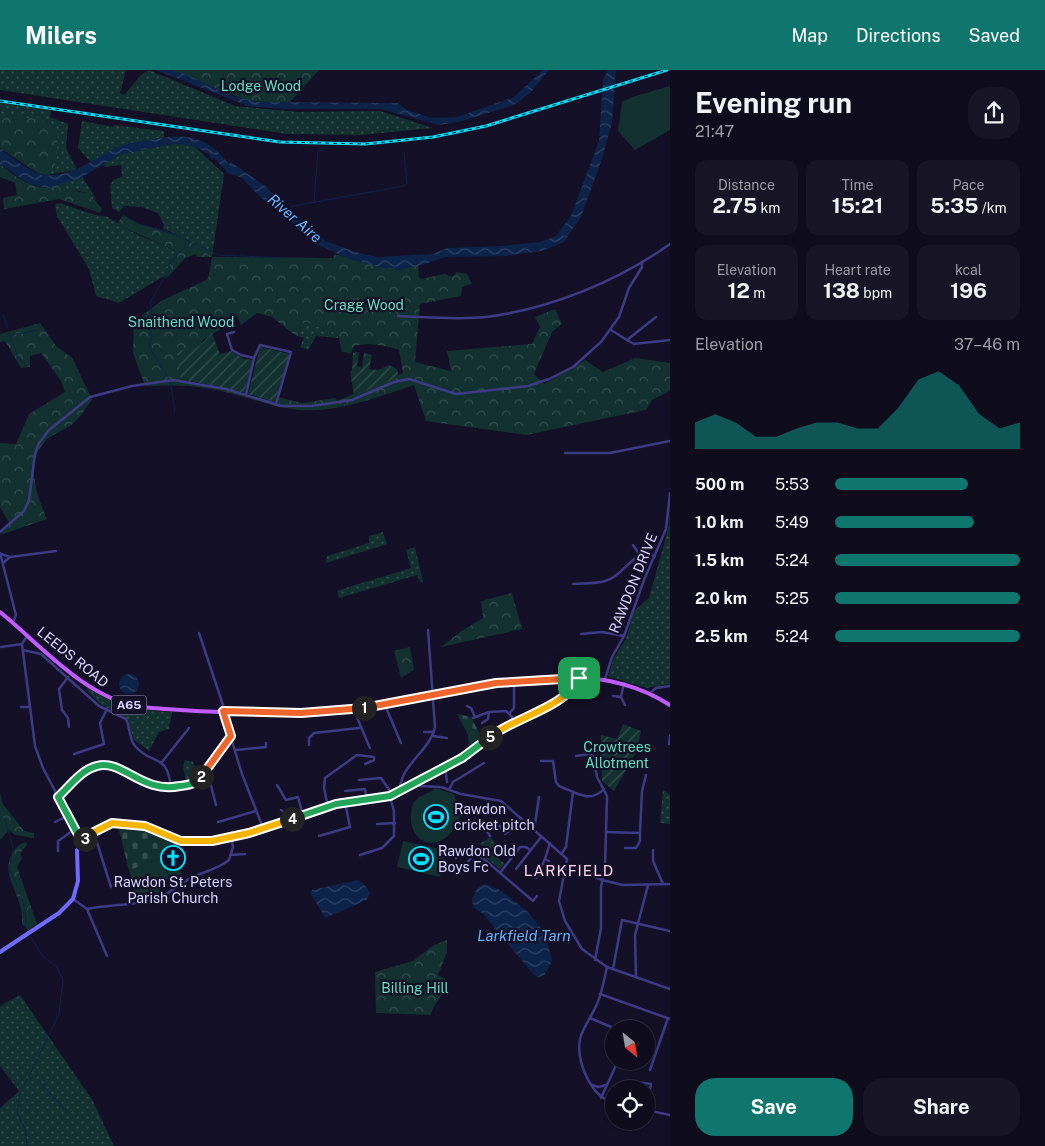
<!DOCTYPE html>
<html lang="en">
<head>
<meta charset="utf-8">
<style>
  :root { --surface:#0e0b1c; --page:#171425; --text:#f1f3f6; --muted:#9b9ba3; --line:#2e2b3b; --accent:#0f766e }
  body { margin:0; font-family:"Public Sans",sans-serif; background:var(--page); color:var(--text); height:100vh; display:flex; flex-direction:column; font-size:19px; white-space:nowrap }
  * { box-sizing:border-box; margin:0 }
  p { font-size:16px; color:var(--muted) }
  .icon { flex:none; width:28px; height:28px; fill:none; stroke:currentColor; stroke-width:2; stroke-linecap:round; stroke-linejoin:round }
  .map { position:relative; flex:1; overflow:hidden }
  .details { display:flex; flex-direction:column; background:var(--surface); width:375px }
  .details>* { flex:none }
  .needle { width:32px; rotate:150deg }
  .fabs { position:absolute; left:605px; top:950px; display:grid; gap:10px }
  .fabs a { display:grid; place-items:center; width:50px; height:50px; border-radius:50%; background:var(--surface); box-shadow:0 1px 4px #0004,0 0 0 1px var(--line); font-size:25px }
  .pin { position:absolute; display:grid; place-items:center; width:42px; height:42px; color:#fff; margin:-21px; border-radius:10px; box-shadow:0 2px 8px #0006 }
  .km { position:absolute; width:25px; height:25px; margin:-12px; border-radius:50%; background:#222; color:#fff; font-size:14px; line-height:25px; text-align:center }
  .round { display:grid; place-items:center; flex:none; width:52px; height:52px; border-radius:20px; background:var(--page) }
  .headline { display:flex; align-items:center; justify-content:space-between; height:85px; padding:0 25px }
  h1 { font-size:28px; font-weight:700; line-height:38px }
  .stats { display:grid; grid-template-columns:repeat(3,1fr); gap:8px; height:85px; padding:5px 25px }
  .stats div { display:grid; align-content:center; border-radius:12px; background:var(--page); text-align:center }
  .stats b { font-size:21px; font-weight:700 }
  .stats small { font-size:14px; font-weight:400 }
  .stats p { font-size:14px }
  .chart { height:140px; padding:10px 25px }
  .chart p { display:flex; justify-content:space-between }
  .chart svg { width:100%; height:90px; margin-top:5px; fill:var(--accent); opacity:.7 }
  .action { display:flex; gap:10px; margin-top:auto; padding:10px 25px }
  .action a { flex:1; height:58px; border-radius:20px; background:var(--accent); color:#fff; font-size:20px; font-weight:700; line-height:58px; text-align:center }
  .action a+a { background:var(--page); color:var(--text) }
  ul { padding:0 25px; list-style:none; font-size:16px }
  li { display:grid; grid-template-columns:80px 60px 1fr; align-items:center; height:38px }
  li i { height:12px; border-radius:6px; background:var(--accent) }
  header { display:flex; align-items:center; gap:30px; box-sizing:border-box; height:70px; padding:0 25px; background:var(--accent); color:#fff }
  header strong { font-size:24px }
  nav { display:flex; gap:28px; margin-inline-start:auto; font-size:18px }
  main { display:flex; flex:1; min-height:0 }
  .map>svg:first-child { display:block }
</style>
</head>
<body>
<header>
<strong>Milers</strong>
<nav><a>Map</a><a>Directions</a><a>Saved</a></nav>
</header>
<main>
<div class="map">
<svg width="670" height="1076" viewBox="0 0 670 1076">
  <defs>
    <pattern id="grass-dots" width="8" height="8" patternUnits="userSpaceOnUse" patternTransform="scale(1.25)"><rect width="8" height="8" fill="#12302f"/><path d="M2 2h.1M6 6h.1" fill="none" stroke="#344d4e" stroke-width="1.8" stroke-linecap="round"/></pattern>
    <pattern id="forest-crowns" width="20" height="18" patternUnits="userSpaceOnUse" patternTransform="scale(1.25)"><rect width="20" height="18" fill="#12302f"/><path d="M2 6a3 3 0 1 1 6 0M12 15a3 3 0 1 1 6 0" fill="none" stroke="#344d4e"/></pattern>
    <pattern id="cemetery-stones" width="16" height="16" patternUnits="userSpaceOnUse" patternTransform="scale(1.25)"><rect width="16" height="16" fill="#12302f"/><path d="M2 7V4a2 2 0 0 1 4 0v3zM10 15v-3a2 2 0 0 1 4 0v3z" fill="#344d4e"/></pattern>
    <pattern id="garden-furrows" width="10" height="10" patternUnits="userSpaceOnUse" patternTransform="scale(1.25)"><rect width="10" height="10" fill="#12302f"/><path d="M-1 1l2-2M0 10L10 0M9 11l2-2" fill="none" stroke="#344d4e"/></pattern>
    <pattern id="water-waves" width="16" height="10" patternUnits="userSpaceOnUse" patternTransform="scale(1.25)"><rect width="16" height="10" fill="#0c2248"/><path d="M0 5q4-4 8 0t8 0" fill="none" stroke="#2f4163"/></pattern>
  </defs>
  <rect width="100%" height="100%" fill="#130f26"/>
  <!-- grass -->
  <g fill="url(#grass-dots)">
    <polygon points="0,0 126,0 120,23 124,25 141,5 149,0 235,36 298,42 380,41 433,58 361,65 287,64 0,20"/>
    <polygon points="0,33 51,40 50,47 68,54 66,78 77,100 45,105 0,78"/>
    <polygon points="82,51 113,57 114,55 164,61 164,67 117,77 91,92 78,78"/>
    <polygon points="177,73 194,76 224,104 212,187 180,165 163,159 164,155 158,143 141,137 124,136 119,142 112,138 110,116 113,110 122,107 121,95 105,97 104,94 122,84"/>
    <path d="M82,106L97,131C83,115 70,125 56,115Z"/>
    <path d="M60,133C70,136 100,148 106,146L134,163L176,181L164,206L119,233L96,226L89,199L57,146L55,134Z"/>
    <polygon points="306,252 338,264 338,268 316,266 308,280 300,277 304,268 298,266 300,254"/>
    <polygon points="670,427 670,614 647,618 608,606 614,588 626,569 634,541 649,528 669,456"/>
    <polygon points="383,462 387,474 326,493 327,486 369,473 369,466"/>
    <polygon points="415,477 423,512 420,512 417,505 339,528 337,521 339,520 411,498 406,480"/>
    <path d="M88,618C114,636 141,641 172,642L169,659L159,662L149,681L134,670L127,648L101,635L86,620Z"/>
    <polygon points="185,690 193,692 200,706 193,712 186,713 183,696"/>
    <polygon points="663,720 670,725 670,754 660,753"/>
    <polygon points="491,767 497,777 493,784 505,794 500,799 478,782 483,777 479,774"/>
    <polygon points="20,925 93,1031 114,1076 0,1076 0,1038 19,1021 0,996 0,936"/>
  </g>
  <!-- forest -->
  <g fill="url(#forest-crowns)" fill-rule="evenodd">
    <polygon points="170,0 319,0 289,33 248,31"/>
    <path d="M0,44L29,48L42,47L41,51L58,60C57,74 61,108 39,104L0,78Z"/>
    <path d="M0,94C14,106 37,124 56,115L61,118L90,124L102,139L100,143L59,129L4,139L3,128L17,125L15,113L0,107Z"/>
    <path d="M123,145L139,154L180,165L212,187L333,188L335,184L384,198L418,195L419,207L421,209L445,204L452,207L457,202L467,204L472,214L462,217L461,226L420,234L415,292L451,301L447,281L532,274L540,257L535,247L555,239L562,254L552,262L534,304L544,314L585,290L603,302L635,288L670,293V321L652,330L646,340L526,365L426,351L414,315C378,327 337,343 299,340C272,337 247,327 221,321C196,315 169,315 145,316L133,283L134,252L161,231L208,209L212,187H197L196,184L185,188L168,207L164,206L176,181L117,154ZM257,243L272,247L292,263L298,266L300,254L306,252L338,264L342,282L351,283L354,276C369,272 385,275 399,280L403,303L337,331L335,328L302,333L277,327L275,332L181,309L203,270L221,259L219,251L237,246L241,255Z"/>
    <path d="M40,253L56,276L72,288L92,329C86,338 79,349 70,356C64,360 56,363 50,367C23,388 36,424 47,449L0,465L10,454L0,437V373L16,374L29,344L65,322L61,311L41,283L30,286V297L21,298L5,271L0,272V264Z"/>
    <polygon points="512,523 522,559 441,577 460,562 483,548 481,531"/>
    <polygon points="410,577 414,600 401,608 394,581"/>
    <polygon points="0,723 3,734 24,761 34,763 34,768 15,765 9,760 0,770"/>
    <path d="M26,772L27,775L20,783L22,788L17,797L37,854L28,860L22,854C24,835 13,821 9,804C6,792 14,774 26,772Z"/>
    <path d="M447,870V882L438,905L447,910C447,924 434,931 431,945L376,943L375,902L413,891L434,875Z"/>
  </g>
  <!-- cemetery -->
  <g fill="url(#cemetery-stones)">
    <polygon points="457,644 471,647 480,664 480,671 469,680 468,665"/>
    <polygon points="118,756 142,758 178,773 185,790 178,794 184,811 174,817 161,787 129,801"/>
  </g>
  <!-- park -->
  <g fill="#12302f">
    <polygon points="670,16 670,60 635,80 618,61 622,32 632,27"/>
    <path d="M435,718L454,724L461,745C457,754 452,765 442,770C425,779 412,766 411,750C411,744 411,739 413,734C418,724 429,725 435,718Z"/>
    <polygon points="403,771 445,780 440,807 397,797"/>
    <polygon points="161,787 169,808 159,814 162,826 139,832 129,801"/>
  </g>
  <!-- garden -->
  <g fill="url(#garden-furrows)">
    <polygon points="212,263 220,284 231,281 244,289 253,290 245,323 181,309 177,281 197,278"/>
    <polygon points="260,277 290,284 275,332 248,324"/>
    <polygon points="359,282 357,296 362,297 364,283 372,285 369,299 378,300 389,295 397,299 399,307 354,325 350,302 352,300 353,283"/>
    <polygon points="623,654 641,661 637,681 614,721 602,711 601,665 617,669"/>
  </g>
  <!-- water -->
  <g fill="url(#water-waves)">
    <polygon points="156,0 170,0 184,4 235,27 258,32 398,33 405,39 431,48 457,47 514,27 543,0 549,0 531,22 514,35 459,52 439,55 381,39 283,39 248,36"/>
    <path d="M608,0H616L612,53L602,89L581,147L564,172L542,181L506,186L445,187L425,194L396,201L394,198H383L349,189L312,172L276,138L260,127L242,108L228,103L214,88L212,90L209,84L191,75L171,74L122,84L80,108L48,118L29,114L0,94V78C9,86 34,105 45,105C72,107 92,90 115,78C125,73 137,72 148,70C184,63 205,64 229,94L231,92L265,116L325,171L359,183L377,187L433,184L447,178L501,176L540,172L556,166L571,146L599,71L603,10Z"/>
    <circle cx="129" cy="614" r="10"/>
    <polygon points="358,810 364,814 370,823 367,830 325,848 311,824 312,820"/>
    <polygon points="485,814 500,820 527,841 545,863 552,891 544,906 537,907 533,904 483,844 473,837 472,829 478,817"/>
  </g>
  <g fill="none" stroke-linecap="round" stroke-linejoin="round">
    <!-- stream -->
    <g stroke="#0c2248" stroke-width="1">
      <polyline points="314,132 318,80 324,81"/>
      <polyline points="289,137 403,116 407,114 404,83"/>
      <polyline points="124,146 137,153 175,165 219,185 285,188"/>
      <polyline points="3,245 8,258"/>
      <polyline points="9,263 18,288 25,294"/>
      <polyline points="11,265 38,260"/>
      <path d="M175,342C173,332 172,315 168,307C161,296 154,287 149,275L152,267L148,259C151,251 153,241 150,233L165,206H169V195L186,175L185,169"/>
      <path d="M0,747L5,750L13,777L9,801C20,816 28,841 25,859"/>
      <polyline points="30,866 42,885 57,898 63,909 59,944 38,988"/>
      <polyline points="39,1011 66,1041"/>
      <polyline points="27,1076 25,1058 17,1043 20,1024 37,990"/>
    </g>
    <!-- street -->
    <g stroke="#3d3a85" stroke-width="2.5">
      <path d="M398,246C427,247 457,250 486,247C550,239 618,211 670,174"/>
      <polyline points="611,260 627,270 656,247"/>
      <polyline points="234,262 227,264 232,280 241,285 254,288"/>
      <polyline points="627,270 634,274 670,270"/>
      <polyline points="246,325 254,288 260,275 291,282 276,334"/>
      <polyline points="565,383 610,383 670,371"/>
      <polyline points="0,462 24,441 29,430 35,384 39,373 48,361 90,327 132,316 173,310 226,319 281,336 311,336 352,330 394,312 409,309 456,324 528,316 549,309 573,297 601,272 619,247 629,218 642,197 642,192"/>
      <polyline points="633,475 640,485"/>
      <polyline points="0,483 16,545 13,552"/>
      <polyline points="1,484 10,487 56,481"/>
      <polyline points="3,493 10,487"/>
      <path d="M573,514C584,513 595,514 605,511C625,506 632,478 655,486"/>
      <polyline points="199,563 225,641"/>
      <polyline points="581,564 602,562 624,566"/>
      <polyline points="27,566 22,574 35,676 43,698 82,772"/>
      <polyline points="1,577 22,574"/>
      <path d="M23,580L41,584L99,636L126,649C130,657 129,669 135,676C153,697 167,681 171,718"/>
      <polyline points="68,607 59,619 62,640 68,648 69,657"/>
      <polyline points="605,609 612,587 624,566 644,510 666,459 670,423"/>
      <polyline points="624,613 621,627 625,635"/>
      <polyline points="650,623 656,618 670,616"/>
      <polyline points="613,626 621,627"/>
      <polyline points="385,635 401,673"/>
      <polyline points="467,636 471,638 475,647"/>
      <polyline points="21,637 29,637"/>
      <path d="M354,639C359,653 364,664 370,678"/>
      <polyline points="223,642 242,704 263,758"/>
      <polyline points="509,644 514,638 514,611"/>
      <polyline points="473,648 489,642 506,641 512,647 513,653"/>
      <polyline points="482,653 488,649 489,642"/>
      <polyline points="424,662 434,662"/>
      <polyline points="433,666 447,668"/>
      <polyline points="669,674 670,666"/>
      <polyline points="309,675 309,668 314,663 359,658"/>
      <polyline points="236,680 266,677 266,673"/>
      <polyline points="74,684 104,674 100,653 106,641"/>
      <polyline points="576,686 589,684 593,686 597,707 607,726 605,796 601,817 601,858 595,890"/>
      <path d="M541,691H553L556,712L559,716C575,722 590,734 604,719"/>
      <polyline points="162,692 189,658"/>
      <polyline points="445,697 447,712"/>
      <polyline points="207,700 216,735"/>
      <polyline points="359,710 381,708 392,724"/>
      <polyline points="414,713 419,716 441,717 461,724 501,731 567,789 559,831 565,851 582,879 607,897 670,919"/>
      <polyline points="277,715 286,730 298,727 303,745"/>
      <path d="M400,719C401,694 430,681 435,657L428,560"/>
      <polyline points="449,720 453,712 484,693"/>
      <polyline points="345,721 365,719 367,730"/>
      <path d="M58,727C69,717 82,699 97,696C123,689 141,724 181,716C187,715 194,715 199,710C212,698 220,680 231,666"/>
      <polyline points="328,737 324,718 325,708 357,685 374,687 374,690 365,694"/>
      <polyline points="281,740 283,741 286,751"/>
      <polyline points="55,752 67,746"/>
      <polyline points="218,752 256,741"/>
      <polyline points="377,754 395,753"/>
      <polyline points="478,756 484,761 498,753 505,764 523,751"/>
      <polyline points="532,759 535,754 539,727"/>
      <polyline points="486,760 490,766"/>
      <polyline points="606,762 640,763 642,721 646,705"/>
      <polyline points="94,763 111,817"/>
      <polyline points="319,766 350,757 345,732"/>
      <polyline points="507,778 515,784"/>
      <polyline points="625,778 636,778 640,771 640,763"/>
      <polyline points="653,780 653,791 663,814"/>
      <polyline points="58,781 58,771 74,760"/>
      <polyline points="562,783 566,777 573,722"/>
      <polyline points="230,785 245,784"/>
      <polyline points="360,785 382,778 394,766 394,741 390,727"/>
      <polyline points="456,788 463,779 467,782 477,783 533,831 537,826"/>
      <polyline points="549,791 545,789 550,773"/>
      <polyline points="468,792 474,783"/>
      <polyline points="568,795 602,810 623,815 670,814"/>
      <polyline points="516,799 541,767"/>
      <polyline points="500,803 520,777 526,777 530,780"/>
      <polyline points="536,808 545,789"/>
      <path d="M73,829L87,839C111,834 137,836 160,827C173,822 181,812 193,807C206,801 218,799 229,790L233,777L231,767"/>
      <polyline points="87,839 107,886"/>
      <path d="M607,897C604,910 602,923 597,934C592,946 583,957 580,969C576,992 591,1027 614,1033"/>
      <polyline points="613,899 622,850 670,861"/>
      <polyline points="636,907 635,865 648,815"/>
      <polyline points="600,924 670,949"/>
      <polyline points="590,948 616,959"/>
      <polyline points="650,1000 668,948"/>
      <polyline points="592,1015 599,1017 606,1015"/>
      <polyline points="635,1019 637,1012 651,1014 649,1024"/>
      <polyline points="601,1028 618,991"/>
      <polyline points="646,1040 670,1045"/>
    </g>
    <!-- secondary -->
    <polyline stroke="#6f6bff" stroke-width="4" points="0,882 59,843 73,829 78,811 77,780 88,767 102,757 112,753 145,756 175,769 212,771 249,763 336,734 385,728 462,688 503,657 547,637 561,627 579,608"/>
    <!-- primary -->
    <path stroke="#c25bff" stroke-width="4" d="M0,542C42,576 84,627 140,637C209,643 282,646 352,639C454,629 575,574 670,635"/>
    <defs>
      <polyline id="rail" points="0,31 280,72 365,74 433,67 486,56 667,0"/>
    </defs>
    <!-- rail casing -->
    <use href="#rail" stroke="#00e5ff" stroke-width="3"/>
    <!-- rail -->
    <use href="#rail" stroke="#130f26" stroke-width="1" stroke-dasharray="4" stroke-linecap="butt"/>
  </g>
  <g fill="none" stroke-linecap="round" stroke-linejoin="round">
    <defs>
      <polyline id="split-1" points="364,638 496,613 579,608"/>
      <polyline id="split-2" points="201,707 231,666 223,641 301,643 364,638"/>
      <path id="split-3" d="M85,769L82,772L58,727C69,717 82,699 97,696C123,689 141,724 180,716C189,715 195,714 201,707"/>
      <polyline id="split-4" points="85,769 94,762 112,753 145,756 181,771 212,771 249,763 292,749"/>
      <polyline id="split-5" points="292,749 336,734 390,726 462,688 490,667"/>
      <path id="split-6" d="M490,667C513,648 567,637 579,608"/>
    </defs>
    <!-- split-1 casing -->
    <use href="#split-1" stroke="#fff" stroke-width="10"/>
    <!-- split-2 casing -->
    <use href="#split-2" stroke="#fff" stroke-width="10"/>
    <!-- split-3 casing -->
    <use href="#split-3" stroke="#fff" stroke-width="10"/>
    <!-- split-4 casing -->
    <use href="#split-4" stroke="#fff" stroke-width="10"/>
    <!-- split-5 casing -->
    <use href="#split-5" stroke="#fff" stroke-width="10"/>
    <!-- split-6 casing -->
    <use href="#split-6" stroke="#fff" stroke-width="10"/>
    <!-- split-1 -->
    <use href="#split-1" stroke="#f0652b" stroke-width="6"/>
    <!-- split-2 -->
    <use href="#split-2" stroke="#f0652b" stroke-width="6"/>
    <!-- split-3 -->
    <use href="#split-3" stroke="#22a559" stroke-width="6"/>
    <!-- split-4 -->
    <use href="#split-4" stroke="#f5b400" stroke-width="6"/>
    <!-- split-5 -->
    <use href="#split-5" stroke="#22a559" stroke-width="6"/>
    <!-- split-6 -->
    <use href="#split-6" stroke="#f5b400" stroke-width="6"/>
  </g>
  <!-- icons -->
  <defs>
    <symbol id="stadium-ring" viewBox="-11 -11 22 22"><circle r="9.5" fill="#130f26" stroke="#00e5ff" stroke-width="1.5"/><path d="M0-5a6.5 5 0 1 0 0 10a6.5 5 0 1 0 0-10ZM-3.5-1.8h7v3.6h-7Z" fill="#00e5ff"/></symbol>
    <symbol id="church-ring" viewBox="-11 -11 22 22"><circle r="9.5" fill="#130f26" stroke="#00e5ff" stroke-width="1.5"/><path d="M-1.2-6h2.4v3.5h3.3v2.4h-3.3V6h-2.4V-.1h-3.3v-2.4h3.3Z" fill="#00e5ff"/></symbol>
  </defs>
  <g fill-rule="evenodd">
    <use href="#stadium-ring" x="422" y="733" width="28" height="28"/>
    <use href="#church-ring" x="159" y="774" width="28" height="28"/>
    <use href="#stadium-ring" x="407" y="775" width="28" height="28"/>
  </g>
  <g text-anchor="middle" dominant-baseline="central" stroke-width="4.5" stroke-linejoin="round" paint-order="stroke">
    <!-- shield labels -->
    <rect fill="#130f26" stroke="#9e99be" stroke-width="1" x="111.5" y="625.5" width="35" height="19" rx="4"/>
    <g font-size="12" font-weight="bold" fill="#d9d4ff">
      <text x="129" y="635">A65</text>
    </g>
    <!-- park labels -->
    <g font-size="14" fill="#5fe0c0" stroke="#130f26">
      <text x="261" y="16">Lodge Wood</text>
      <text x="364" y="235">Cragg Wood</text>
      <text x="181" y="252">Snaithend Wood</text>
      <text x="617" y="677">Crowtrees<tspan x="617" dy="16">Allotment</tspan></text>
      <text x="415" y="918">Billing Hill</text>
    </g>
    <!-- street labels -->
    <g font-size="14" fill="#d9d4ff" stroke="#130f26">
      <text transform="translate(633 513) rotate(-68)">RAWDON DRIVE</text>
      <text transform="translate(73 587) rotate(39)">LEEDS ROAD</text>
    </g>
    <!-- poi labels -->
    <g font-size="14" fill="#d9d4ff" stroke="#130f26" text-anchor="start">
      <text x="454" y="739">Rawdon<tspan x="454" dy="16">cricket pitch</tspan></text>
      <text x="438" y="781">Rawdon Old<tspan x="438" dy="16">Boys Fc</tspan></text>
      <text x="173" y="812" text-anchor="middle">Rawdon St. Peters<tspan x="173" dy="16">Parish Church</tspan></text>
    </g>
    <!-- water labels -->
    <g font-size="15" font-style="italic" fill="#62b6ff" stroke="#130f26">
      <text transform="translate(295 148) rotate(41)">River Aire</text>
      <text x="524" y="865">Larkfield Tarn</text>
    </g>
    <!-- neighbourhood labels -->
    <g font-size="15" letter-spacing="1" fill="#ffd6f0" stroke="#130f26">
      <text x="569" y="800">LARKFIELD</text>
    </g>
  </g>
</svg>
<div class="fabs">
<a><svg class="needle" viewBox="-14 -14 28 28"><path d="M0-13l5 13h-10z" fill="#e53935"/><path d="M0 13l5-13h-10z" fill="#9b9ba3"/></svg></a>
<a><svg class="icon" aria-label="locate" viewBox="0 0 24 24"><circle cx="12" cy="12" r="6"/><path d="M12 2v4M12 18v4M2 12h4M18 12h4"/></svg></a>
</div>
<div class="pin" style="left:579px;top:608px;background:#1e9e55"><svg class="icon" aria-label="arrive" viewBox="0 0 24 24"><path d="M6 21V4h12l-3 4 3 4H6"/></svg></div>
<b class="km" style="left:364px;top:638px">1</b>
<b class="km" style="left:201px;top:707px">2</b>
<b class="km" style="left:85px;top:769px">3</b>
<b class="km" style="left:292px;top:749px">4</b>
<b class="km" style="left:490px;top:667px">5</b>
</div>
<section class="details">
<div class="headline"><div><h1>Evening run</h1><p>21:47</p></div><a class="round"><svg class="icon" aria-label="share" viewBox="0 0 24 24"><path d="M12 15V3M7 8l5-5 5 5M5 13v7h14v-7"/></svg></a></div>
<div class="stats">
<div><p>Distance</p><b>2.75<small> km</small></b></div>
<div><p>Time</p><b>15:21</b></div>
<div><p>Pace</p><b>5:35<small> /km</small></b></div>
</div>
<div class="stats">
<div><p>Elevation</p><b>12<small> m</small></b></div>
<div><p>Heart rate</p><b>138<small> bpm</small></b></div>
<div><p>kcal</p><b>196</b></div>
</div>
<div class="chart"><p><span>Elevation</span>37–46 m</p>
<svg viewBox="0 0 160 44" preserveAspectRatio="none"><path d="M0 44V31L10 27L20 31L30 38L40 38L50 34L60 31L70 31L80 34L90 34L100 24L110 10L120 6L130 13L140 27L150 34L160 31V44z"/></svg>
</div>
<ul>
<li><b>500 m</b>5:53<i style="width:72%"></i></li>
<li><b>1.0 km</b>5:49<i style="width:75%"></i></li>
<li><b>1.5 km</b>5:24<i style="width:100%"></i></li>
<li><b>2.0 km</b>5:25<i style="width:100%"></i></li>
<li><b>2.5 km</b>5:24<i style="width:100%"></i></li>
</ul>
<div class="action"><a>Save</a><a>Share</a></div>
</section>
</main>
</body>
</html>
